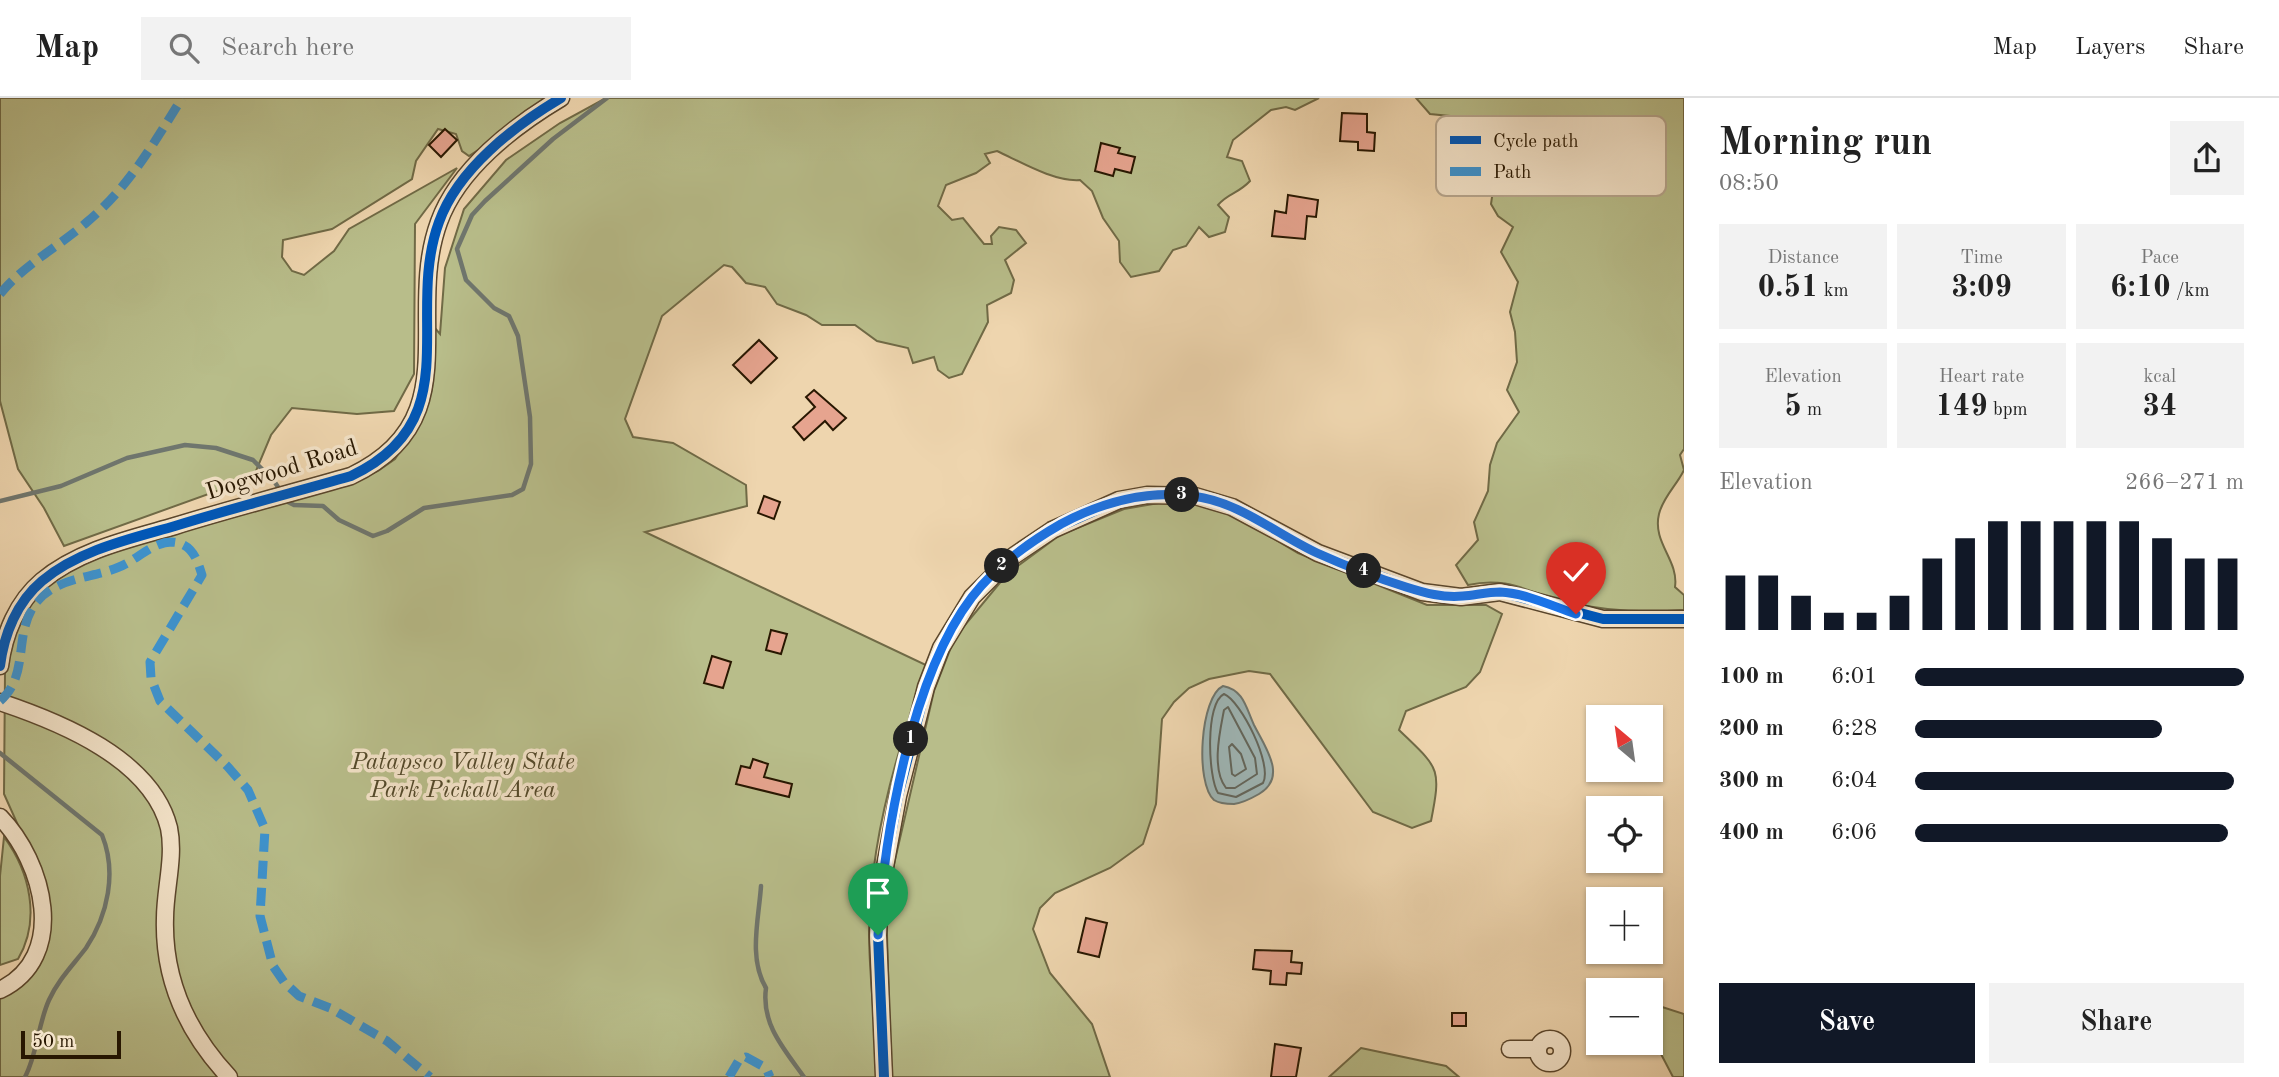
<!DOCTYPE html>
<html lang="en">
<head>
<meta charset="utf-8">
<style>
  :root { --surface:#fff; --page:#f2f2f2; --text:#222; --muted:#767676; --line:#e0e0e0; --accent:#111827 }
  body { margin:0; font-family:"Old Standard TT",serif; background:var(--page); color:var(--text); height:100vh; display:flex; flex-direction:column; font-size:26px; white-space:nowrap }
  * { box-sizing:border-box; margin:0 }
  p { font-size:23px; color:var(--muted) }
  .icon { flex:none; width:38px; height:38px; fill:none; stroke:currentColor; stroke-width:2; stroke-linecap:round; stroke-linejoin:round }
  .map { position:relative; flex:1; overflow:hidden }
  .details { display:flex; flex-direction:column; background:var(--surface); width:595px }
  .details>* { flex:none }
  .needle { width:46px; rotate:331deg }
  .controls { position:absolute; left:1586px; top:607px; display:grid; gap:14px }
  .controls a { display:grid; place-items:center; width:77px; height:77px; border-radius:0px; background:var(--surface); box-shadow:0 2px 5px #0004; font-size:35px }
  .scale { position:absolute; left:21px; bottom:18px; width:100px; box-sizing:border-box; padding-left:7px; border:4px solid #281701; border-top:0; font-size:19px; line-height:24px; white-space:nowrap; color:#281701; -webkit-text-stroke:5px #f4e4ca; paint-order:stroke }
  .pin { position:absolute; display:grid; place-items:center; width:60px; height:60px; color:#fff; margin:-72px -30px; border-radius:50% 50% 50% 0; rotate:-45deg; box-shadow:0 0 7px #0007 }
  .pin .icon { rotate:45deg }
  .km { position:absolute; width:35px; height:35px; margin:-18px; border-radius:50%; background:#222; color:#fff; font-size:19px; line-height:35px; text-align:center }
  .round { display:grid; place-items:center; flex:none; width:74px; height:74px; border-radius:0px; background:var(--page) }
  .summary { display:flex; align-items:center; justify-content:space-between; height:119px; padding:0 35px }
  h1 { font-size:38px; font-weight:800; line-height:52px }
  .metrics { display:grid; grid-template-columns:repeat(3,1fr); gap:10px; height:119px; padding:7px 35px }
  .metrics div { display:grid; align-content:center; border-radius:0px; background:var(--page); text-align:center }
  .metrics b { font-size:30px; font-weight:800 }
  .metrics small { font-size:19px; font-weight:400 }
  .metrics p { font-size:19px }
  .chart { height:196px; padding:14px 35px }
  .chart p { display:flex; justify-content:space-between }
  .chart svg { width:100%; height:126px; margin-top:7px; stroke:var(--accent); stroke-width:6 }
  .cta { display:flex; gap:14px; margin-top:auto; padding:14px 35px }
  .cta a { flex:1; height:80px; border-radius:0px; background:var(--accent); color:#fff; font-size:28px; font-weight:800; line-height:80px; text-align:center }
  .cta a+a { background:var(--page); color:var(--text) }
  ul { padding:0 35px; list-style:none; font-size:23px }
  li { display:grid; grid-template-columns:112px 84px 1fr; align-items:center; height:52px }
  li i { height:18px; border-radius:9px; background:var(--accent) }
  header { display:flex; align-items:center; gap:42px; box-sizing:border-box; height:98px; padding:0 35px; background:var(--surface); border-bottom:2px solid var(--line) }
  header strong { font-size:33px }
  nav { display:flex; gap:38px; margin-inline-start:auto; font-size:24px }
  .search { width:490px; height:63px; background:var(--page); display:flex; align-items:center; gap:18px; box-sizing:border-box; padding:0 24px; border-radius:0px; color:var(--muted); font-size:26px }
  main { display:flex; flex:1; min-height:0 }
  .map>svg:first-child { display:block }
</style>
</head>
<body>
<header>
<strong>Map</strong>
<div class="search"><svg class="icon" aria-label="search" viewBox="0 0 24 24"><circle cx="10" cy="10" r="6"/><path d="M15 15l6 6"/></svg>Search here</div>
<nav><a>Map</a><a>Layers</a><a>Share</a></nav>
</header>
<main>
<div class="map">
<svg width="1684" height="979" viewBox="0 0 1684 979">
  <rect width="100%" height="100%" fill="#eed5ae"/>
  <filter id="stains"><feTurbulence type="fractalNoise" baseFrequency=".00286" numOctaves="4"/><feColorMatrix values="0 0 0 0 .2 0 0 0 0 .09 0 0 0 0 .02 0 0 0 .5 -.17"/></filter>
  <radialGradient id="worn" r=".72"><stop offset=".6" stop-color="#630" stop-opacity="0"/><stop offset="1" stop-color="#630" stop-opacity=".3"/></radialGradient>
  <!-- green -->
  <g fill="#b8bd8a" stroke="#706a46" stroke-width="2">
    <polygon points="0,0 557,0 469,58 462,53 456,36 438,31 416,63 412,81 332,131 283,142 282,159 292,173 304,177 334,153 349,131 457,70 415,126 414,276 394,313 357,316 292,310 271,337 253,380 64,448 44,410 18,371 0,303"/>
    <path d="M606,0H1319L1295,12L1286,9L1271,12L1233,42L1227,59L1242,63L1250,83C1238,96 1228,95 1218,107L1229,119L1225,134L1209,139L1199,129L1186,148L1173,152L1159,173L1131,179L1120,164L1119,143L1103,120L1092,93L1080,82C1054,84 1021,64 997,53L985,56L990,65L976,75L946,87L938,108L952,122L963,120L984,146H992L991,138L999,129L1016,132L1026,145L1005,162L1014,182L1011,195L987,207L988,224L962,276L949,280L938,272L934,259L913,265L908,250L877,243L855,227H822L806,217L777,206L765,189L746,185L732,169L724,167L662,218L625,321L633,339L673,345L746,387L747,408L645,434L928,568C896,652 870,744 869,834C869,883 877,931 876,979H0V899L34,872L46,849L49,832L35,765L4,696L5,575L8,550L24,511L44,489L88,463L146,443L351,386L378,373L395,361L422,319L432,291L435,230L440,236L445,170L464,111L506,62L560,25Z"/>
    <path d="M1684,0V351L1680,357L1684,372C1677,387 1663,399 1659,416C1652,445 1679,462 1675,489L1684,497V512C1645,515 1605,513 1566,504C1528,495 1510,478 1468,487L1456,467L1478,442L1474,424L1488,393L1490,367L1497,345L1519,314L1507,292L1517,264L1515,234L1510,214L1518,184L1501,154L1513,129L1498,118L1491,106L1493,92L1505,81L1504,62L1476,34L1470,20L1430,16L1416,0Z"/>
    <path d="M1176,402L1222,410L1298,455L1427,507H1486L1502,516L1480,574L1466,589L1406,613L1399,632C1438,670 1442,668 1431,723L1412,730L1373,714L1270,576L1249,573L1209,581L1189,590L1174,604L1162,621L1156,706L1143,746L1110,770L1055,795L1040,810L1033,831L1050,875L1092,926L1110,979H891L886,801L934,593L955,539L1008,475L1060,437L1124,411Z"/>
    <path d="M4,739C30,774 41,822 18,861L0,867V778Z"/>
    <polygon points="1659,908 1684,916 1684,979 1673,979 1650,935 1650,911"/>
    <polygon points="1361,950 1446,968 1459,979 1329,979"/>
  </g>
  <!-- water -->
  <path fill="#9eb6b6" stroke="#6f766e" stroke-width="2" d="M1223,588C1244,592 1246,610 1254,627C1265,649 1288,679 1259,696C1252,700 1243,705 1234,706C1228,706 1220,706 1214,702C1195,685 1200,599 1223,588Z"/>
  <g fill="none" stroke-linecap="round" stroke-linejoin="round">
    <!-- shore -->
    <g stroke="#63665c" stroke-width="2">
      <path d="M1224,596C1241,603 1273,667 1263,685L1236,699L1218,695C1208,679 1205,605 1224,596Z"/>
      <path d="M1228,609L1255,660L1257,676L1235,690H1226C1211,671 1220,633 1224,612Z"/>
      <polygon points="1232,646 1241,656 1246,671 1235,678 1232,676 1229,649"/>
    </g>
    <!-- stream -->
    <g stroke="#6f766e" stroke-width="4.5">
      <polyline points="0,403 61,388 127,360 185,347 216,350 253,362 274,383 288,404 294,407 323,408 339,422 373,438 387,433 424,410 512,397 523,391 531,366 530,319 518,238 509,218 494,210 466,182 457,151 472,117 485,103 553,41 607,0"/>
      <path d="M0,655L102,737C117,774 108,817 86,850C73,867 58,882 49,902C38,926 37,957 25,979"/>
      <path d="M761,788C759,820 748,860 766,890C761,926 784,951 804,979"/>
    </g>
  </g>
  <!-- building -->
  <g fill="#e6a48f" stroke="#281701" stroke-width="2">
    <polygon points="1342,15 1367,16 1367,34 1375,35 1374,53 1358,52 1358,44 1340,43"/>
    <polygon points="445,31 457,42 441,59 429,47"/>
    <polygon points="1101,45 1120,50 1118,55 1135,59 1131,75 1115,71 1113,78 1095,73"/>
    <polygon points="1288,97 1318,102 1316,119 1307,118 1305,141 1272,138 1275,113 1286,115"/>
    <polygon points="759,242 777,260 751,285 733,267"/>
    <polygon points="814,292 846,320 833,332 825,323 804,342 793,329 815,309 806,299"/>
    <polygon points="764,398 780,404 774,421 758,415"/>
    <polygon points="771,532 787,536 781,556 766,552"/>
    <polygon points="712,558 731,564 723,590 704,585"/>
    <polygon points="753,661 768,666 764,679 792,686 789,699 736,686 741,668 750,670"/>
    <polygon points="1086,820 1107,825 1099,859 1078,854"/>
    <polygon points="1255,852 1292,853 1291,864 1302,865 1301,876 1287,875 1286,887 1270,886 1271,873 1253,871"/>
    <rect x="1452" y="915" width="14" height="13"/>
    <polygon points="1275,946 1301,950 1296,979 1271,979"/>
  </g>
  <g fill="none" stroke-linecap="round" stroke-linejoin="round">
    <defs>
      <g id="minor">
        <path d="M0,568C4,536 17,504 42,483C79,452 130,441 175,428C233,410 292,395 351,378C470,322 404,219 439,124C458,71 514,28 561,0"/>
        <path d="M0,604C60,624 152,661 169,730C175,759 165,791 165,820C163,882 188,935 229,979"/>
        <path d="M0,719C44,764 69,859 0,892"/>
        <circle cx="1550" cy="953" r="12"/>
        <polyline points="1510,951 1538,951"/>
        <polyline points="884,979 878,837 880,796 898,698 926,589 941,550 972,499 1012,459 1052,432 1119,402 1147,397 1195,398 1232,409 1318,455 1422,494 1461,499 1500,494 1603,521 1684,521"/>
      </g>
    </defs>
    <!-- minor casing -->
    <use href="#minor" stroke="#5a462c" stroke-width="19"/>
    <!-- minor -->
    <use href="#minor" stroke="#f4e4ca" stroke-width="16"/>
    <!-- quiet -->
    <g stroke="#3c93d0" stroke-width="9" stroke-dasharray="18 9" stroke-linecap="butt">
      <path d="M0,196C25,166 58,149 87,124C128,90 154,45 182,0"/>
      <path d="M0,603C29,578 14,540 33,509C37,502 45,495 52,491C72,479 98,478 119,469C137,462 152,444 172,444C192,445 197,461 202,477L150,564L151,580L160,603L228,669L248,692L265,731L260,818L273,868L284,884L299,898L330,910L387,943L430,979"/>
      <polyline points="729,979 739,962 746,959 766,970 770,979"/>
    </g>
    <defs>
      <g id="cycleway">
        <path d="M0,568C4,536 17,504 42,483C79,452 130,441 175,428C233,410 292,395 351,378C470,322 404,219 439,124C458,71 514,28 561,0"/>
        <polyline points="884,979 878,837 880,796 898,698 926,589 941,550 972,499 1012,459 1052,432 1119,402 1147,397 1195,398 1232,409 1318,455 1422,494 1461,499 1500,494 1603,521 1684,521"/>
      </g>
    </defs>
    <!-- cycleway casing -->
    <use href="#cycleway" stroke="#f4e4ca" stroke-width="15"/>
    <!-- cycleway -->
    <use href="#cycleway" stroke="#0057b8" stroke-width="10"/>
  </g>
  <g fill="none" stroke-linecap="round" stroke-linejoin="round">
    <defs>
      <path id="route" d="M878,837C884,738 911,579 972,499C995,469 1028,445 1061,426C1102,404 1147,392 1193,398C1240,404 1276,436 1317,455C1346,468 1377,480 1406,489C1425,495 1443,500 1463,498C1475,497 1488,494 1500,494C1525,495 1552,508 1576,516"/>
    </defs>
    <!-- route casing -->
    <use href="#route" stroke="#fff" stroke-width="14"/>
    <!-- route -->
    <use href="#route" stroke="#1a73e8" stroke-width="9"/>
  </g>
  <g text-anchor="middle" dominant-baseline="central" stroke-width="7" stroke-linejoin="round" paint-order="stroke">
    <!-- street labels -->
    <g font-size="24" fill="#281701" stroke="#f4e4ca">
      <text transform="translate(282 373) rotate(-17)">Dogwood Road</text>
    </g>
    <!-- park labels -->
    <g font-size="24" font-style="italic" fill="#53492a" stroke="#f4e4ca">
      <text x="463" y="665">Patapsco Valley State<tspan x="463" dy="28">Park Pickall Area</tspan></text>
    </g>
  </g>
  <!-- legend -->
  <rect x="1436" y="18" width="230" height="80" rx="10" fill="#f4e4ca" stroke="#b7a68e" stroke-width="2"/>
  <rect x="1450" y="38" width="31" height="8" fill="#0057b8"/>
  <rect x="1450" y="69" width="31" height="9" fill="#3c93d0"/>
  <g font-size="19" fill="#281701">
    <text x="1493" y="49">Cycle path</text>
    <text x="1493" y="80">Path</text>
  </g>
  <rect width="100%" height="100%" filter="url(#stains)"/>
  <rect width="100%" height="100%" fill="url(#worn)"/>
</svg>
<div class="controls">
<a><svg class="needle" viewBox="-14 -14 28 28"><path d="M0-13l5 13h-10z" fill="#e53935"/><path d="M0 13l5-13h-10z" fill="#767676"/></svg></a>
<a><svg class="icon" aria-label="locate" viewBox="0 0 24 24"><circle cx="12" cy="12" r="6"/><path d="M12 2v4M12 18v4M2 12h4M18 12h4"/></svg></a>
<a>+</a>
<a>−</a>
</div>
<div class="scale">50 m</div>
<div class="pin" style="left:878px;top:837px;background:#1e9e55"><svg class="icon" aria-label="arrive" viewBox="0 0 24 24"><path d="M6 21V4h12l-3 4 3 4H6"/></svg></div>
<div class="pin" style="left:1576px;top:516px;background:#d93025"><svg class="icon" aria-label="check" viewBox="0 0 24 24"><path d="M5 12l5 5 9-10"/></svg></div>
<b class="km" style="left:911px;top:641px">1</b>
<b class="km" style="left:1002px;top:468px">2</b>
<b class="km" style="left:1182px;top:397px">3</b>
<b class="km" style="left:1364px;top:473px">4</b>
</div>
<section class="details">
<div class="summary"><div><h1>Morning run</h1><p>08:50</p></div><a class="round"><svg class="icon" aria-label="share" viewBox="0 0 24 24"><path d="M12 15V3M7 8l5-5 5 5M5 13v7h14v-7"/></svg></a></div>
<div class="metrics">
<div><p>Distance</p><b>0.51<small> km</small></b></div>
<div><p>Time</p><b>3:09</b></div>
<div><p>Pace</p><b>6:10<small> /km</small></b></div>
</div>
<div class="metrics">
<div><p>Elevation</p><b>5<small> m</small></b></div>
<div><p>Heart rate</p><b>149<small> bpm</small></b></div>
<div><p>kcal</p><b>34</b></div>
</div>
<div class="chart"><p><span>Elevation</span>266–271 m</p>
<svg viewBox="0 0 160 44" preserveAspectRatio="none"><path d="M5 44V25M15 44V25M25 44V32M35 44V38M45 44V38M55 44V32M65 44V19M75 44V12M85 44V6M95 44V6M105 44V6M115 44V6M125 44V6M135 44V12M145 44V19M155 44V19"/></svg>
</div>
<ul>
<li><b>100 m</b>6:01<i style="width:100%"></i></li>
<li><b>200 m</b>6:28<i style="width:75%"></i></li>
<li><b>300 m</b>6:04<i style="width:97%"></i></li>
<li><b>400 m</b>6:06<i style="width:95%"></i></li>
</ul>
<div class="cta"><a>Save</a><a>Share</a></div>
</section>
</main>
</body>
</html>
